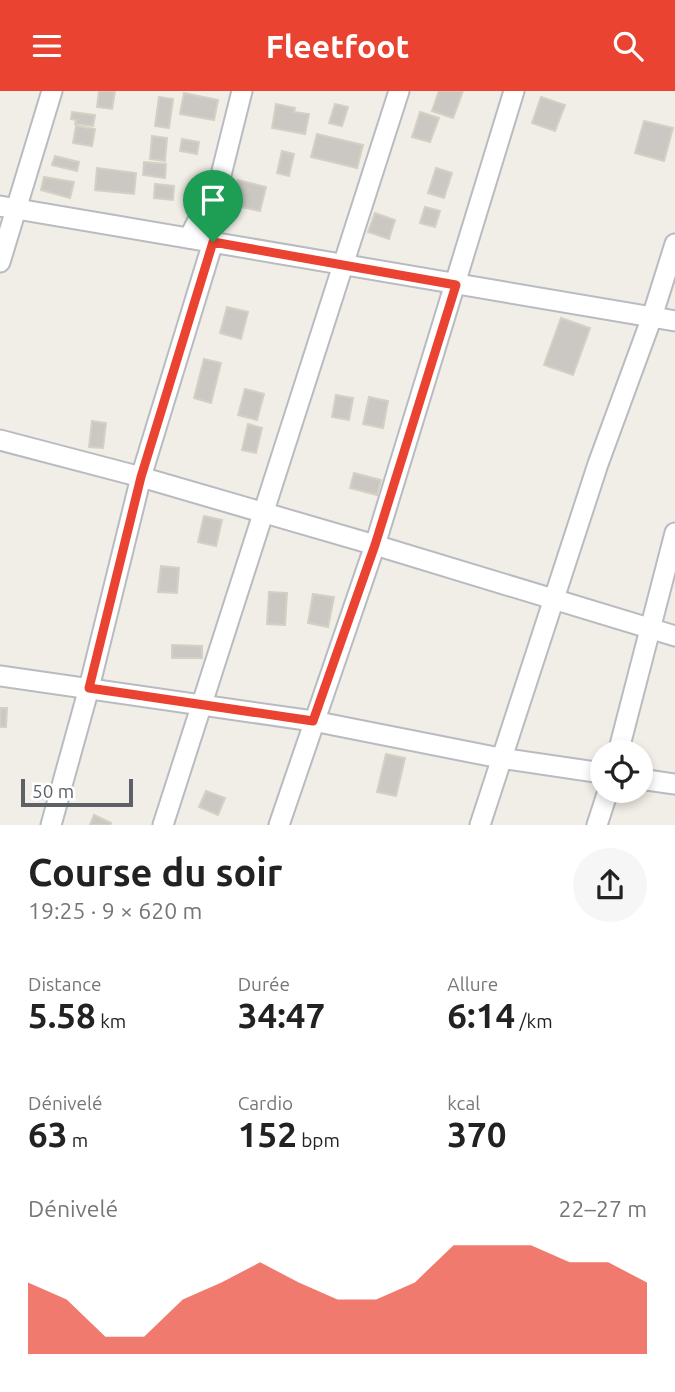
<!DOCTYPE html>
<html lang="fr">
<head>
<meta charset="utf-8">
<style>
  :root { --surface:#fff; --page:#f6f6f6; --text:#222; --muted:#767676; --accent:#eb4331 }
  body { margin:0; font-family:Ubuntu,sans-serif; background:var(--page); color:var(--text); height:100vh; display:flex; flex-direction:column; font-size:26px; white-space:nowrap }
  * { box-sizing:border-box; margin:0 }
  p { font-size:23px; color:var(--muted) }
  .icon { flex:none; width:38px; height:38px; fill:none; stroke:currentColor; stroke-width:2; stroke-linecap:round; stroke-linejoin:round }
  .map { position:relative; height:734px; overflow:hidden }
  .details { display:flex; flex-direction:column; background:var(--surface); flex:1 }
  .details>* { flex:none }
  .tools { position:absolute; left:590px; top:649px; display:grid; gap:14px }
  .tools a { display:grid; place-items:center; width:63px; height:63px; border-radius:50%; background:var(--surface); box-shadow:0 4px 10px #0003; font-size:35px }
  .scale { position:absolute; left:21px; bottom:18px; width:112px; box-sizing:border-box; padding-left:7px; border:4px solid #5d6166; border-top:0; font-size:19px; line-height:24px; white-space:nowrap; color:#5d6166; -webkit-text-stroke:5px #fff; paint-order:stroke }
  .pin { position:absolute; display:grid; place-items:center; width:60px; height:60px; color:#fff; margin:-72px -30px; border-radius:50% 50% 50% 0; rotate:-45deg; box-shadow:0 0 7px #0007 }
  .pin .icon { rotate:45deg }
  .round { display:grid; place-items:center; flex:none; width:74px; height:74px; border-radius:37px; background:var(--page) }
  .head { display:flex; align-items:center; justify-content:space-between; height:119px; padding:0 28px }
  h1 { font-size:38px; font-weight:700; line-height:52px }
  .metrics { display:grid; grid-template-columns:repeat(3,1fr); gap:10px; height:119px; padding:7px 28px }
  .metrics div { display:grid; align-content:center }
  .metrics b { font-size:35px; font-weight:700 }
  .metrics small { font-size:19px; font-weight:400 }
  .metrics p { font-size:19px }
  .chart { height:196px; padding:14px 28px }
  .chart p { display:flex; justify-content:space-between }
  .chart svg { width:100%; height:126px; margin-top:7px; fill:var(--accent); opacity:.7 }
  header { display:flex; justify-content:space-between; align-items:center; height:91px; padding:0 28px; background:var(--accent); color:#fff; font-size:32px; font-weight:700 }
  .map>svg:first-child { display:block }
</style>
</head>
<body>
<header><svg class="icon" aria-label="menu" viewBox="0 0 24 24"><path d="M4 6h16M4 12h16M4 18h16"/></svg>Fleetfoot<svg class="icon" aria-label="search" viewBox="0 0 24 24"><circle cx="10" cy="10" r="6"/><path d="M15 15l6 6"/></svg></header>
<div class="map">
<svg width="675" height="734" viewBox="0 0 675 734">
  <rect width="100%" height="100%" fill="#f0eee6"/>
  <!-- building -->
  <g fill="#cbc8c3" stroke="#d5d0c4" stroke-width="2">
    <polygon points="99,0 115,0 112,18 97,16"/>
    <polygon points="439,0 463,0 453,27 432,20"/>
    <polygon points="184,2 218,9 214,29 180,23"/>
    <polygon points="159,6 173,8 169,37 155,35"/>
    <polygon points="541,6 565,14 555,40 532,32"/>
    <polygon points="276,13 295,17 294,21 309,23 305,43 272,37"/>
    <polygon points="335,13 348,16 342,35 329,32"/>
    <polygon points="72,21 95,24 93,35 75,33 76,29 71,28"/>
    <polygon points="420,21 439,27 430,51 412,46"/>
    <polygon points="644,30 673,37 664,70 635,62"/>
    <polygon points="76,35 95,38 92,55 73,52"/>
    <polygon points="317,43 363,54 357,77 311,66"/>
    <polygon points="152,45 167,47 165,70 150,68"/>
    <polygon points="182,48 199,51 197,63 180,60"/>
    <polygon points="282,60 294,63 289,85 277,82"/>
    <polygon points="55,65 79,71 77,80 52,74"/>
    <polygon points="144,71 166,73 165,87 143,84"/>
    <polygon points="97,77 136,82 134,103 95,99"/>
    <polygon points="436,77 452,82 444,107 428,102"/>
    <polygon points="44,86 74,91 70,107 41,99"/>
    <polygon points="238,89 266,96 260,120 232,114"/>
    <polygon points="155,93 174,95 173,109 154,107"/>
    <polygon points="425,116 440,120 435,136 420,132"/>
    <polygon points="375,122 395,129 389,148 368,141"/>
    <polygon points="227,216 248,221 241,248 220,242"/>
    <polygon points="561,227 590,237 573,284 544,274"/>
    <polygon points="204,268 221,272 211,312 194,307"/>
    <polygon points="245,298 264,303 257,329 238,324"/>
    <polygon points="336,304 353,307 349,329 332,326"/>
    <polygon points="369,306 388,310 383,337 363,333"/>
    <polygon points="92,330 106,332 103,357 89,356"/>
    <polygon points="248,333 262,337 256,362 242,359"/>
    <polygon points="354,382 381,389 377,404 350,397"/>
    <polygon points="204,425 222,429 216,455 198,451"/>
    <polygon points="161,475 179,477 177,502 158,501"/>
    <polygon points="269,501 287,502 285,534 267,533"/>
    <polygon points="313,503 334,506 328,536 308,532"/>
    <polygon points="172,554 202,555 202,567 172,567"/>
    <polygon points="0,617 7,617 6,636 0,636"/>
    <polygon points="386,663 405,667 396,705 377,701"/>
    <polygon points="206,700 225,707 218,724 199,716"/>
    <polygon points="94,724 111,732 110,734 90,734"/>
  </g>
  <g fill="none" stroke-linecap="round" stroke-linejoin="round">
    <defs>
      <g id="minor">
        <polyline points="0,115 675,230"/>
        <polyline points="189,147 221,84 242,0"/>
        <polyline points="0,171 52,0"/>
        <polyline points="0,349 141,386 375,454 675,545"/>
        <polyline points="0,585 313,630 500,667 602,682"/>
        <polyline points="618,662 675,442"/>
        <polyline points="640,688 675,693"/>
        <polyline points="51,734 89,597 141,386 213,151"/>
        <polyline points="163,734 399,0"/>
        <polyline points="279,734 375,454 514,0"/>
        <polyline points="480,734 598,373 652,226 675,153"/>
        <polyline points="597,734 608,700"/>
      </g>
    </defs>
    <!-- minor casing -->
    <use href="#minor" stroke="#b8bbc0" stroke-width="23"/>
    <!-- minor -->
    <use href="#minor" stroke="#fff" stroke-width="19"/>
  </g>
  <g fill="none" stroke-linecap="round" stroke-linejoin="round">
    <defs>
      <polygon id="route" points="213,151 456,194 375,454 313,630 89,597 141,386"/>
    </defs>
    <!-- route casing -->
    <use href="#route" stroke="#fff" stroke-width="14"/>
    <!-- route -->
    <use href="#route" stroke="#eb4331" stroke-width="9"/>
  </g>
</svg>
<div class="tools">
<a><svg class="icon" aria-label="locate" viewBox="0 0 24 24"><circle cx="12" cy="12" r="6"/><path d="M12 2v4M12 18v4M2 12h4M18 12h4"/></svg></a>
</div>
<div class="scale">50 m</div>
<div class="pin" style="left:213px;top:151px;background:#1e9e55"><svg class="icon" aria-label="arrive" viewBox="0 0 24 24"><path d="M6 21V4h12l-3 4 3 4H6"/></svg></div>
</div>
<section class="details">
<div class="head"><div><h1>Course du soir</h1><p>19:25 · 9 × 620 m</p></div><a class="round"><svg class="icon" aria-label="share" viewBox="0 0 24 24"><path d="M12 15V3M7 8l5-5 5 5M5 13v7h14v-7"/></svg></a></div>
<div class="metrics">
<div><p>Distance</p><b>5.58<small> km</small></b></div>
<div><p>Durée</p><b>34:47</b></div>
<div><p>Allure</p><b>6:14<small> /km</small></b></div>
</div>
<div class="metrics">
<div><p>Dénivelé</p><b>63<small> m</small></b></div>
<div><p>Cardio</p><b>152<small> bpm</small></b></div>
<div><p>kcal</p><b>370</b></div>
</div>
<div class="chart"><p><span>Dénivelé</span>22–27 m</p>
<svg viewBox="0 0 160 44" preserveAspectRatio="none"><path d="M0 44V19L10 25L20 38L30 38L40 25L50 19L60 12L70 19L80 25L90 25L100 19L110 6L120 6L130 6L140 12L150 12L160 19V44z"/></svg>
</div>
</section>
</body>
</html>
